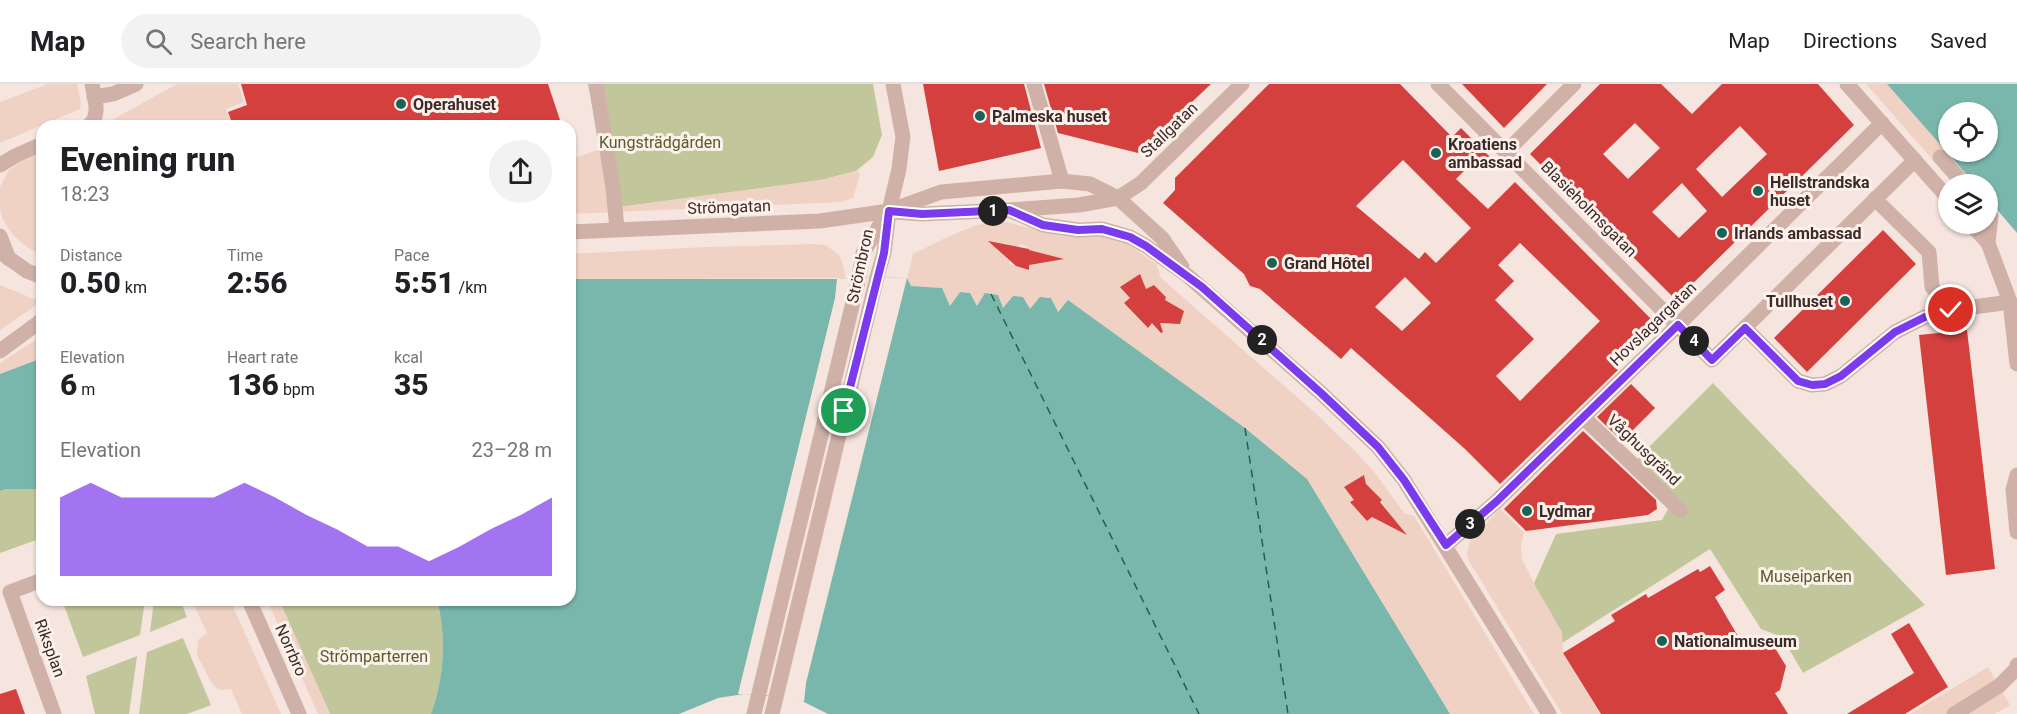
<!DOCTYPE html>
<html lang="en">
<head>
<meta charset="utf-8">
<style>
  :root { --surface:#fff; --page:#f2f2f2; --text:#202124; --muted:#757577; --line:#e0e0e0; --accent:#7c3aed }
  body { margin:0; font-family:Roboto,sans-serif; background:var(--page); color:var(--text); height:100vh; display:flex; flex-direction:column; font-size:22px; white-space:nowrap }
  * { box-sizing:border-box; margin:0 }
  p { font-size:20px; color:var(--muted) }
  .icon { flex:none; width:33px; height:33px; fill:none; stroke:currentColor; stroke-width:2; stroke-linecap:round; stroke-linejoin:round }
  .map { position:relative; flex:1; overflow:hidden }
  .drawer { position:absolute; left:36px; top:36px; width:540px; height:486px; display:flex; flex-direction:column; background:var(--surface); border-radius:18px; box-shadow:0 2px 4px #0004 }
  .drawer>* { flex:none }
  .fabs { position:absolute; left:1938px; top:18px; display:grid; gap:12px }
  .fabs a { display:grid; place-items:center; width:60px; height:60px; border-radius:50%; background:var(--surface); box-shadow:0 2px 4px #0004; font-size:30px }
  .pin { position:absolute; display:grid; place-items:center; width:51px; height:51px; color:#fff; margin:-26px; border:3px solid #fff; border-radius:50%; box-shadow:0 2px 6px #0007 }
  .km { position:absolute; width:30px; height:30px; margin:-15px; border-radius:50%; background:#222; color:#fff; font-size:16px; line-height:30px; text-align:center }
  .round { display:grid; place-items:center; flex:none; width:63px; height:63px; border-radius:32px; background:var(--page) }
  .summary { display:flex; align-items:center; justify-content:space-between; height:102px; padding:0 24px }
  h1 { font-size:33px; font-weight:800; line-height:45px }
  .metrics { display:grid; grid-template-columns:repeat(3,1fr); gap:9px; height:102px; padding:6px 24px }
  .metrics div { display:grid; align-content:center }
  .metrics b { font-size:30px; font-weight:800 }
  .metrics small { font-size:16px; font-weight:400 }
  .metrics p { font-size:16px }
  .chart { height:168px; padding:12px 24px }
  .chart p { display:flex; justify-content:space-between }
  .chart svg { width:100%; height:108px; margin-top:6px; fill:var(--accent); opacity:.7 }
  header { display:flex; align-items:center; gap:36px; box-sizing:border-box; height:84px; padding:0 30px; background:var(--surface); border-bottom:2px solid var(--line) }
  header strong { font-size:28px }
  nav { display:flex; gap:33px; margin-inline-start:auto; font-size:21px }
  .search { width:420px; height:54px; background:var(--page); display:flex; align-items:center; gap:15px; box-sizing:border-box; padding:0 21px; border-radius:33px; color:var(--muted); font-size:22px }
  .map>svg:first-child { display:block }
</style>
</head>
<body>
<header>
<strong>Map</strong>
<div class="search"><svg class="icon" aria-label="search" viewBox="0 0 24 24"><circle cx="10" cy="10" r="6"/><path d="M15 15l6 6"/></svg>Search here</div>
<nav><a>Map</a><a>Directions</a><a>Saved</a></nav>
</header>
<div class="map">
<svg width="2017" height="630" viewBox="0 0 2017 630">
  <rect width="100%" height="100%" fill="#f6e5de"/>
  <!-- green -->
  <g fill="#c2c79b">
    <polygon points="588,0 873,0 882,51 873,73 856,87 821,96 612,124"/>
    <polygon points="1713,299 1925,521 1803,589 1782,553 1761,545 1710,465 1562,559 1531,506 1556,450 1662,436 1670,421 1637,375"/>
    <polygon points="6,405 42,405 42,454 0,469 0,407"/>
    <polygon points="62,516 145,516 140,551 83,573"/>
    <polygon points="154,516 180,516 187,533 150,548"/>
    <path d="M279,516H437C447,553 444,594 431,630H330Z"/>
    <polygon points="183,554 211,621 187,630 139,630 147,568"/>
    <polygon points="137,572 129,630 95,630 86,592"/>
  </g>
  <!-- plaza -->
  <g fill="#efd2c3" fill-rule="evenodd">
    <polygon points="48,0 77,0 81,19 80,25 0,59 0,18"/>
    <polygon points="177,0 238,0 244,18 226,25 232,42 101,42"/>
    <polygon points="1866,0 1887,0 1975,100 1954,100"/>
    <polygon points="600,65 612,124 821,96 856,87 860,90 853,114 841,118 570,130 570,76"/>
    <polygon points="42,69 42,172 27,163 13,151 3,136 0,126 0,103 8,87 19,79"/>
    <path d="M1003,137L1052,150L1103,153L1125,158L1156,180L1161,194L1313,327L1356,368L1375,389L1404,429L1414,432L1534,630H1450L1307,395L1245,344L1068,216L1057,228L1051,214L1046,213H1040L1030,226L1023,213L1013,212L1003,224L977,222L970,209L960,208L950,222L942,204L911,202L907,194L913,170L947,153L977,141ZM1005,160L1019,163L1020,160L1029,163V185L1009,180L1010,177L1000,168ZM1154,201L1166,212L1165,216L1184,227L1180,240L1152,239L1147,244L1124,219ZM1364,391L1368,407L1372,406L1392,432L1388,441L1372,433L1367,437L1351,418L1354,416L1344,403Z"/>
    <polygon points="814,160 826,161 839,171 842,177 846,194 570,195 570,170 705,163"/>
    <polygon points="0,201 41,218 0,246"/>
    <polygon points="42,252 42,274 0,290 0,279"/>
    <polygon points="1500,425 1524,448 1521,462 1522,475 1536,503 1562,548 1563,570 1600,630 1562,630 1469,477 1467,470 1470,457"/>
    <polygon points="200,516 230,516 281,630 242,630 231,605 222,606 216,604 211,598 197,571 198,556 207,549 194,521"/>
    <polygon points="267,516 279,516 330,630 318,630"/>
    <polygon points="1988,583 2010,621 1995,630 1910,630"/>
  </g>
  <!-- water -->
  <g fill="#79b6ab" fill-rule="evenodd">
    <path d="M1887,0H2017V149L1988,115V100H1975ZM1988,28V68H1948V28Z"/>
    <path d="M859,193L907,194L911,202L942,204L950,222L960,208L970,209L977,222L985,209L998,211L1003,224L1013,212L1023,213L1030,225L1040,213L1051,214L1058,228L1068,216L1245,344L1307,395L1450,630H828L804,618L790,614L744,610L718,614L679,630H431C444,594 447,553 437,516H570V195H837Z"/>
    <polygon points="42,274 42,405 6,405 0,407 0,290"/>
  </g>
  <!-- pier -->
  <polygon fill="#f6e5de" points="859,193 907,194 806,599 804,618 776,612 738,610 835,214 837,195"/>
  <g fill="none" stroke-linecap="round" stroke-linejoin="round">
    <!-- ferry -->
    <g stroke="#186357" stroke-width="1.5" stroke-dasharray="8 6" stroke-linecap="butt">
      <polyline points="991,210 1199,630"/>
      <polyline points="1245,344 1288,630"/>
    </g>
  </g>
  <!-- building -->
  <g fill="#d4403d" fill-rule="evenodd">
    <polygon points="241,0 548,0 562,42 233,42 228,28 247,21"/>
    <polygon points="923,0 1024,0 1041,64 939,87"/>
    <polygon points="1044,0 1211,0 1138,69 1058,49"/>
    <path d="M1269,0H1400L1452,53L1461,44L1494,77H1474L1456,95L1488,125L1515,98L1654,238L1612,280L1618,286L1500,400L1465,365L1351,264L1341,275L1260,205L1250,202L1244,190L1163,119L1175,106V94ZM1403,76L1471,144L1436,179L1425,168L1419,175L1356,122ZM1520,159L1600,237L1520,317L1496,292L1534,255L1495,216L1514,197L1498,181ZM1405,193L1431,219L1402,247L1375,223Z"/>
    <polygon points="1462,0 1547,0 1504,44"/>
    <path d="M1600,0H1661L1692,30L1722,0H1818L1854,41L1676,216L1530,70ZM1635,39L1660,64L1628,95L1603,70ZM1740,42L1767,70L1722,113L1696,85ZM1682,99L1707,127L1679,154L1652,128Z"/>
    <polygon points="1883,146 1916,180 1807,288 1774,254"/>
    <polygon points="988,157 1029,165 1029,166 1064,175 1029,181 1029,186 1016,182"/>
    <polygon points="1140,190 1146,205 1154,201 1166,213 1165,216 1184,227 1180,240 1160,239 1163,248 1161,249 1152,239 1148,244 1124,219 1130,214 1120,203"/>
    <polygon points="1967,246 1995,485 1946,491 1919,251"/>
    <polygon points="1631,300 1655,324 1622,357 1597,333"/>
    <polygon points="1583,347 1656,416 1657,425 1648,431 1526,447 1504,425"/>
    <polygon points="1364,391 1366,400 1382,416 1380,418 1407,451 1372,433 1367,437 1350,418 1354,416 1344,403"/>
    <polygon points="1710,482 1725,506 1715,513 1742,559 1747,556 1775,564 1786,582 1780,606 1775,609 1788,630 1601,630 1563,569 1615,537 1611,531 1646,510 1648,514 1698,485 1700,488"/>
    <polygon points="1909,539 1948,603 1905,630 1847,630 1914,589 1891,550"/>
    <polygon points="16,605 25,630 0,630 0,610"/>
  </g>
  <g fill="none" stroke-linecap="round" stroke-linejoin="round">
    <!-- minor -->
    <g stroke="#d0b1a8" stroke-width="15">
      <polyline points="596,0 613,103 617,145"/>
      <polyline points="1034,0 1062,97"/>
      <polyline points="1438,0 1712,276 1915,76"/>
      <polyline points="1847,0 1948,114"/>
      <polyline points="94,13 113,10 136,0"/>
      <path d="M88,42C102,32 94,14 92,0"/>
      <polyline points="1506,68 1574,0"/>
      <polyline points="1940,73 1964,100"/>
      <polyline points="0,81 15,72 42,60"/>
      <polyline points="1875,115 1929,168 1932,203 1951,226 2010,218"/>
      <polyline points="1009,126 1043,141 1078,146 1102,145 1130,153 1146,162 1188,192 1321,309 1378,363 1404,396 1549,630"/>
      <polyline points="895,128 922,130 1009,126 1079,121 1118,114 1141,99 1242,0"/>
      <polyline points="1988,128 1991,132 1988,159"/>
      <polyline points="1971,140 1988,159 2010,218 2017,280"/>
      <polyline points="570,148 820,137 889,127 941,108 1062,97 1090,100 1118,114 1162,154 1182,183"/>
      <polyline points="0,152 9,175"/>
      <polyline points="0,168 27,187 42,193"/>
      <polyline points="1745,244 1798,297 1812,301 1825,300 1841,292 1895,248 1925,233 1951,226"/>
      <polyline points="0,267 42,236"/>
      <polyline points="1583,333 1680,426"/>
      <polyline points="2017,391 2013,406 2017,448"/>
      <polyline points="1446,461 1497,417 1678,241 1882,39"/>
      <polyline points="42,496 10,508 54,630"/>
      <polyline points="249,516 299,630"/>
      <polyline points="754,630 859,193 863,169 885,132"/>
      <polyline points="772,630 877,193 884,169 889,127 899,85 902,60 903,53 893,0"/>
      <polyline points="1954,630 1999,602 2016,585 2017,581"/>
    </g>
  </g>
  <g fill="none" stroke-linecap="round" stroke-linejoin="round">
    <defs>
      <polyline id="route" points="844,327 884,169 889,127 922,130 1009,126 1043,141 1078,146 1102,145 1130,153 1146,162 1202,203 1321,309 1378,363 1404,396 1446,461 1497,417 1678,241 1712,276 1745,244 1798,297 1812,301 1825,300 1841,292 1895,248 1925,233 1951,226"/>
    </defs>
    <!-- route casing -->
    <use href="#route" stroke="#fff" stroke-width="12"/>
    <!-- route -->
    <use href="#route" stroke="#7c3aed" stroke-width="8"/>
  </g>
  <!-- markers -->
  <g fill="#186357" stroke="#fcf1eb" stroke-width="2">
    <circle cx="401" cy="20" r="6"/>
    <circle cx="980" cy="32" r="6"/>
    <circle cx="1436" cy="69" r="6"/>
    <circle cx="1758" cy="107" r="6"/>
    <circle cx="1722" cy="149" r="6"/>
    <circle cx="1272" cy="179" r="6"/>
    <circle cx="1845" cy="217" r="6"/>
    <circle cx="1527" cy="427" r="6"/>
    <circle cx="1662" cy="557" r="6"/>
  </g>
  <g text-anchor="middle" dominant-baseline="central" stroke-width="6" stroke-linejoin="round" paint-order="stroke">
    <!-- poi labels -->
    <g font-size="16" font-weight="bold" fill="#3c2a29" stroke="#fcf1eb" text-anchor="start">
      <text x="413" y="20">Operahuset</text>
      <text x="992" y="32">Palmeska huset</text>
      <text x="1448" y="60">Kroatiens<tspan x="1448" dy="18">ambassad</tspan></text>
      <text x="1770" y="98">Hellstrandska<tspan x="1770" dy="18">huset</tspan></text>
      <text x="1734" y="149">Irlands ambassad</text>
      <text x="1284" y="179">Grand Hôtel</text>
      <text x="1833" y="217" text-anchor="end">Tullhuset</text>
      <text x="1539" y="427">Lydmar</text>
      <text x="1674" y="557">Nationalmuseum</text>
    </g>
    <!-- street labels -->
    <g font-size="16" fill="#3c2a29" stroke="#fcf1eb">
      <text transform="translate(1169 46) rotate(-44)">Stallgatan</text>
      <text transform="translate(729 123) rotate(-2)">Strömgatan</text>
      <text transform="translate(1589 125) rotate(45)">Blasieholmsgatan</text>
      <text transform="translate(860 182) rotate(-78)">Strömbron</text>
      <text transform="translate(1653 240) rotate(-44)">Hovslagargatan</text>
      <text transform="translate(1644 366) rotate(44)">Våghusgränd</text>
      <text transform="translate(50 564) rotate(70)">Riksplan</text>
      <text transform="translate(291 566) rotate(66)">Norrbro</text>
    </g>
    <!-- park labels -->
    <g font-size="16" fill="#565d29" stroke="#fcf1eb">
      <text x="660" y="58">Kungsträdgården</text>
      <text x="1806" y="492">Museiparken</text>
      <text x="374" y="572">Strömparterren</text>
    </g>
  </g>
</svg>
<div class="fabs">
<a><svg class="icon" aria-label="locate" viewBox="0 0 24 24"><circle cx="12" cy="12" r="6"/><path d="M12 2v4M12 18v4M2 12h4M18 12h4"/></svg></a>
<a><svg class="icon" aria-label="layers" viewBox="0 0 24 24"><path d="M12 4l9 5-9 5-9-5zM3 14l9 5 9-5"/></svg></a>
</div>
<div class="pin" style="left:844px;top:327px;background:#1e9e55"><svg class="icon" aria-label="arrive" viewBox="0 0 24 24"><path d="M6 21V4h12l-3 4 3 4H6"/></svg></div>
<div class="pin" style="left:1951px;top:226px;background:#d93025"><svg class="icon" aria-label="check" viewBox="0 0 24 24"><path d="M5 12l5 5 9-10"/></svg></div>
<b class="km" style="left:993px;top:127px">1</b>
<b class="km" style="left:1262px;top:256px">2</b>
<b class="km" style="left:1470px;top:440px">3</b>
<b class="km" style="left:1694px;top:257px">4</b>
<section class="drawer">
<div class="summary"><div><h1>Evening run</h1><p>18:23</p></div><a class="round"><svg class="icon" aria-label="share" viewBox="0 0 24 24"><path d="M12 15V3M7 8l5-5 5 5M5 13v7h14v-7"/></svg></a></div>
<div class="metrics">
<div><p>Distance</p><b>0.50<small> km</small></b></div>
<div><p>Time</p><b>2:56</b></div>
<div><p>Pace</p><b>5:51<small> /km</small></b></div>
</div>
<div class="metrics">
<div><p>Elevation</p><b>6<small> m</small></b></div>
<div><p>Heart rate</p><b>136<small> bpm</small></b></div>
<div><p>kcal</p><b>35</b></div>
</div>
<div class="chart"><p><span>Elevation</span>23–28 m</p>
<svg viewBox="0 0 160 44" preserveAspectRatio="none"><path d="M0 44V12L10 6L20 12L30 12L40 12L50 12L60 6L70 12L80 19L90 25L100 32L110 32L120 38L130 32L140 25L150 19L160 12V44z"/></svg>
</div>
</section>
</div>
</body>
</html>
